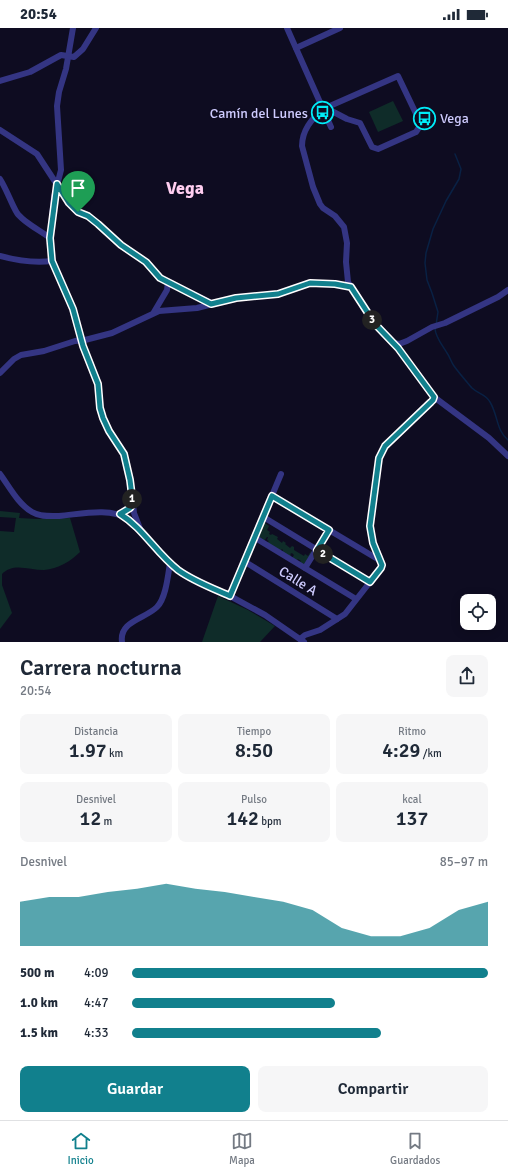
<!DOCTYPE html>
<html lang="es">
<head>
<meta charset="utf-8">
<style>
  :root { --surface:#fff; --page:#f6f6f7; --text:#1f2937; --muted:#747a83; --line:#e0e1e3; --accent:#11808d }
  body { margin:0; font-family:Signika,sans-serif; background:var(--page); color:var(--text); height:100vh; display:flex; flex-direction:column; font-size:15px; white-space:nowrap }
  * { box-sizing:border-box; margin:0 }
  p { font-size:13px; color:var(--muted) }
  .icon { flex:none; width:22px; height:22px; fill:none; stroke:currentColor; stroke-width:2; stroke-linecap:round; stroke-linejoin:round }
  .map { position:relative; height:614px; overflow:hidden }
  .details { display:flex; flex-direction:column; background:var(--surface); flex:1 }
  .details>* { flex:none }
  .tools { position:absolute; left:460px; top:566px; display:grid; gap:8px }
  .tools a { display:grid; place-items:center; width:36px; height:36px; border-radius:8px; background:var(--surface); box-shadow:0 2px 10px #0003; font-size:20px }
  .pin { position:absolute; display:grid; place-items:center; width:34px; height:34px; color:#fff; margin:-41px -17px; border-radius:50% 50% 50% 0; rotate:-45deg; box-shadow:0 0 4px #0007 }
  .pin .icon { rotate:45deg }
  .km { position:absolute; width:20px; height:20px; margin:-10px; border-radius:50%; background:#222; color:#fff; font-size:11px; line-height:20px; text-align:center }
  .round { display:grid; place-items:center; flex:none; width:42px; height:42px; border-radius:8px; background:var(--page) }
  .headline { display:flex; align-items:center; justify-content:space-between; height:68px; padding:0 20px }
  h1 { font-size:22px; font-weight:600; line-height:30px }
  .stats { display:grid; grid-template-columns:repeat(3,1fr); gap:6px; height:68px; padding:4px 20px }
  .stats div { display:grid; align-content:center; border-radius:8px; background:var(--page); text-align:center }
  .stats b { font-size:20px; font-weight:600 }
  .stats small { font-size:11px; font-weight:400 }
  .stats p { font-size:11px }
  .chart { height:112px; padding:8px 20px }
  .chart p { display:flex; justify-content:space-between }
  .chart svg { width:100%; height:72px; margin-top:4px; fill:var(--accent); opacity:.7 }
  .button { display:flex; gap:8px; margin-top:auto; padding:8px 20px }
  .button a { flex:1; height:46px; border-radius:8px; background:var(--accent); color:#fff; font-size:16px; font-weight:600; line-height:46px; text-align:center }
  .button a+a { background:var(--page); color:var(--text) }
  ul { padding:0 20px; list-style:none; font-size:13px }
  li { display:grid; grid-template-columns:64px 48px 1fr; align-items:center; height:30px }
  li i { height:10px; border-radius:5px; background:var(--accent) }
  .status { display:flex; justify-content:space-between; align-items:center; height:28px; padding:0 20px; background:var(--surface); direction:ltr }
  .status svg { height:11px; fill:currentColor }
  .dock { display:flex; justify-content:space-around; align-items:center; height:56px; border-top:1px solid var(--line); background:var(--surface); font-size:11px; color:var(--muted) }
  .dock a { display:grid; justify-items:center; gap:2px }
  .dock .current { color:var(--accent) }
  .map>svg:first-child { display:block }
</style>
</head>
<body>
<div class="status"><b>20:54</b><svg viewBox="0 0 49 12"><path d="M0 12V9h3v3zM5 12V6h3v6zM10 12V3h3v9zM15 12V0h3v12zM26 1h20v11H26zM47 4h2v5h-2z"/></svg></div>
<div class="map">
<svg width="508" height="614" viewBox="0 0 508 614">
  <rect width="100%" height="100%" fill="#0e0c21"/>
  <!-- green -->
  <g fill="#0f2c29">
    <polygon points="393,73 403,93 378,104 369,84"/>
    <path d="M0,483L20,485L19,490L37,491L70,490L80,524C71,533 58,541 44,542C29,542 13,534 2,546V557L12,585L0,601V503L14,504L16,490L0,489Z"/>
    <polygon points="262,493 269,498 267,502 270,504 269,506 271,507 272,506 278,509 277,511 282,515 283,513 286,515 285,516 290,520 292,518 294,519 294,522 304,528 305,526 308,528 311,523 312,524 304,537 300,534 301,533 298,531 297,532 292,530 294,527 292,525 290,526 291,527 290,529 282,524 283,522 282,521 280,523 267,515 269,513 267,512 268,509 267,509 264,513 256,508"/>
    <polygon points="218,568 248,582 275,598 260,614 202,614"/>
  </g>
  <g fill="none" stroke-linecap="round" stroke-linejoin="round">
    <!-- stream -->
    <g stroke="#092144" stroke-width="1.5">
      <polyline points="436,297 438,284 432,265 427,252 425,235 426,225 433,201 446,173 459,151 461,141 455,126"/>
      <path d="M435,300C435,309 443,318 447,325C450,329 451,334 454,338C459,345 466,353 472,360C478,366 486,366 490,374C498,387 496,402 508,412"/>
    </g>
    <!-- minor -->
    <g stroke="#343583" stroke-width="6">
      <polyline points="73,0 66,41 59,64 57,78 61,142 54,169 50,210 52,233 73,281 83,318 98,356 100,380 103,390 109,403 124,426 130,452 134,485 141,503"/>
      <polyline points="287,0 331,99"/>
      <polyline points="296,20 340,0"/>
      <polyline points="0,53 30,44 61,27 74,29 83,21 96,0"/>
      <polyline points="323,81 398,48 419,92 420,98 416,104 378,121 372,119 360,95 347,91 326,80"/>
      <path d="M324,83C311,89 302,104 302,118L313,159L320,176L323,180L335,188L344,199L347,215L346,234L348,254L370,290L398,320L434,369L489,410L508,428"/>
      <polyline points="0,102 37,126 69,175 78,184 88,188 98,196 121,217 146,234 160,250 211,275"/>
      <path d="M0,151C7,162 11,175 17,185C23,194 41,203 50,210"/>
      <path d="M0,228C18,233 34,235 52,233"/>
      <polyline points="154,284 167,262 168,254"/>
      <polyline points="394,315 399,316 407,313 432,299 445,295 498,269 508,262"/>
      <polyline points="0,345 14,331 21,327 44,323 75,313 85,312 112,305 159,283 197,280 236,270 278,266 309,255 335,256 351,259"/>
      <path d="M0,446C9,458 18,476 32,484C40,489 50,488 59,488C82,486 108,479 129,491L177,542L187,548L230,568L265,587L304,614"/>
      <polyline points="272,468 381,533"/>
      <polyline points="120,486 130,480 133,475"/>
      <polyline points="265,490 370,554"/>
      <polyline points="257,511 356,571"/>
      <polyline points="247,535 337,591"/>
      <polyline points="305,540 329,501"/>
      <polyline points="230,568 281,446"/>
      <polyline points="300,611 305,607 320,602 345,586 381,540 382,537 373,515 370,498 379,430 385,418 409,394 431,374 433,372 434,369"/>
      <path d="M122,614C119,593 145,591 157,579C166,570 168,547 170,535"/>
    </g>
  </g>
  <g fill="none" stroke-linecap="round" stroke-linejoin="round">
    <defs>
      <path id="route" d="M57,156L69,175L78,184L88,188L98,196L121,217L146,234L160,250L211,276L236,270L278,266L310,255L335,256L351,259L375,296L398,320L434,369L433,372L431,374L385,418L379,430L370,498L373,515L382,537L381,540L370,554L317,522L329,502L272,468L230,568C212,560 193,553 178,542C156,525 143,500 120,486L130,480L133,476L130,452L124,426L109,403L103,390L100,380L98,356L83,318L73,281L52,233L50,210Z"/>
    </defs>
    <!-- route casing -->
    <use href="#route" stroke="#fff" stroke-width="8"/>
    <!-- route -->
    <use href="#route" stroke="#11808d" stroke-width="5"/>
  </g>
  <!-- icons -->
  <defs>
    <symbol id="bus-ring" viewBox="-11 -11 22 22"><circle r="9.5" fill="#0e0c21" stroke="#00ebf7" stroke-width="1.5"/><path d="M-5-6H5V4H4V6H2V4H-2V6H-4V4H-5ZM-3.5-4V0h7V-4ZM-3.5 1.2v1.5H-2V1.2ZM2 1.2v1.5H3.5V1.2Z" fill="#00ebf7"/></symbol>
  </defs>
  <g fill-rule="evenodd">
    <use href="#bus-ring" x="310" y="72" width="25" height="25"/>
    <use href="#bus-ring" x="412" y="78" width="25" height="25"/>
  </g>
  <g text-anchor="middle" dominant-baseline="central" stroke-width="3" stroke-linejoin="round" paint-order="stroke">
    <!-- poi labels -->
    <g font-size="14" fill="#cfccff" stroke="#0e0c21" text-anchor="end">
      <text x="308" y="85">Camín del Lunes</text>
      <text x="440" y="90" text-anchor="start">Vega</text>
    </g>
    <!-- street labels -->
    <g font-size="14" fill="#cfccff" stroke="#0e0c21">
      <text transform="translate(298 553) rotate(32)">Calle A</text>
    </g>
    <!-- district labels -->
    <g font-size="18" font-weight="bold" fill="#ffcef0" stroke="#0e0c21">
      <text x="185" y="160">Vega</text>
    </g>
  </g>
</svg>
<div class="tools">
<a><svg class="icon" aria-label="locate" viewBox="0 0 24 24"><circle cx="12" cy="12" r="6"/><path d="M12 2v4M12 18v4M2 12h4M18 12h4"/></svg></a>
</div>
<div class="pin" style="left:78px;top:184px;background:#1e9e55"><svg class="icon" aria-label="arrive" viewBox="0 0 24 24"><path d="M6 21V4h12l-3 4 3 4H6"/></svg></div>
<b class="km" style="left:132px;top:471px">1</b>
<b class="km" style="left:323px;top:526px">2</b>
<b class="km" style="left:372px;top:292px">3</b>
</div>
<section class="details">
<div class="headline"><div><h1>Carrera nocturna</h1><p>20:54</p></div><a class="round"><svg class="icon" aria-label="share" viewBox="0 0 24 24"><path d="M12 15V3M7 8l5-5 5 5M5 13v7h14v-7"/></svg></a></div>
<div class="stats">
<div><p>Distancia</p><b>1.97<small> km</small></b></div>
<div><p>Tiempo</p><b>8:50</b></div>
<div><p>Ritmo</p><b>4:29<small> /km</small></b></div>
</div>
<div class="stats">
<div><p>Desnivel</p><b>12<small> m</small></b></div>
<div><p>Pulso</p><b>142<small> bpm</small></b></div>
<div><p>kcal</p><b>137</b></div>
</div>
<div class="chart"><p><span>Desnivel</span>85–97 m</p>
<svg viewBox="0 0 160 44" preserveAspectRatio="none"><path d="M0 44V17L10 14L20 14L30 11L40 9L50 6L60 9L70 11L80 14L90 17L100 22L110 33L120 38L130 38L140 33L150 22L160 17V44z"/></svg>
</div>
<ul>
<li><b>500 m</b>4:09<i style="width:100%"></i></li>
<li><b>1.0 km</b>4:47<i style="width:57%"></i></li>
<li><b>1.5 km</b>4:33<i style="width:70%"></i></li>
</ul>
<div class="button"><a>Guardar</a><a>Compartir</a></div>
</section>
<nav class="dock">
<a class="current"><svg class="icon" aria-label="home" viewBox="0 0 24 24"><path d="M3 11l9-7 9 7M6 9v11h12V9"/></svg>Inicio</a>
<a><svg class="icon" aria-label="map" viewBox="0 0 24 24"><path d="M3 6l6-2 6 2 6-2v14l-6 2-6-2-6 2zM9 4v14M15 6v14"/></svg>Mapa</a>
<a><svg class="icon" aria-label="saved" viewBox="0 0 24 24"><path d="M7 4h10v16l-5-4-5 4z"/></svg>Guardados</a>
</nav>
</body>
</html>
